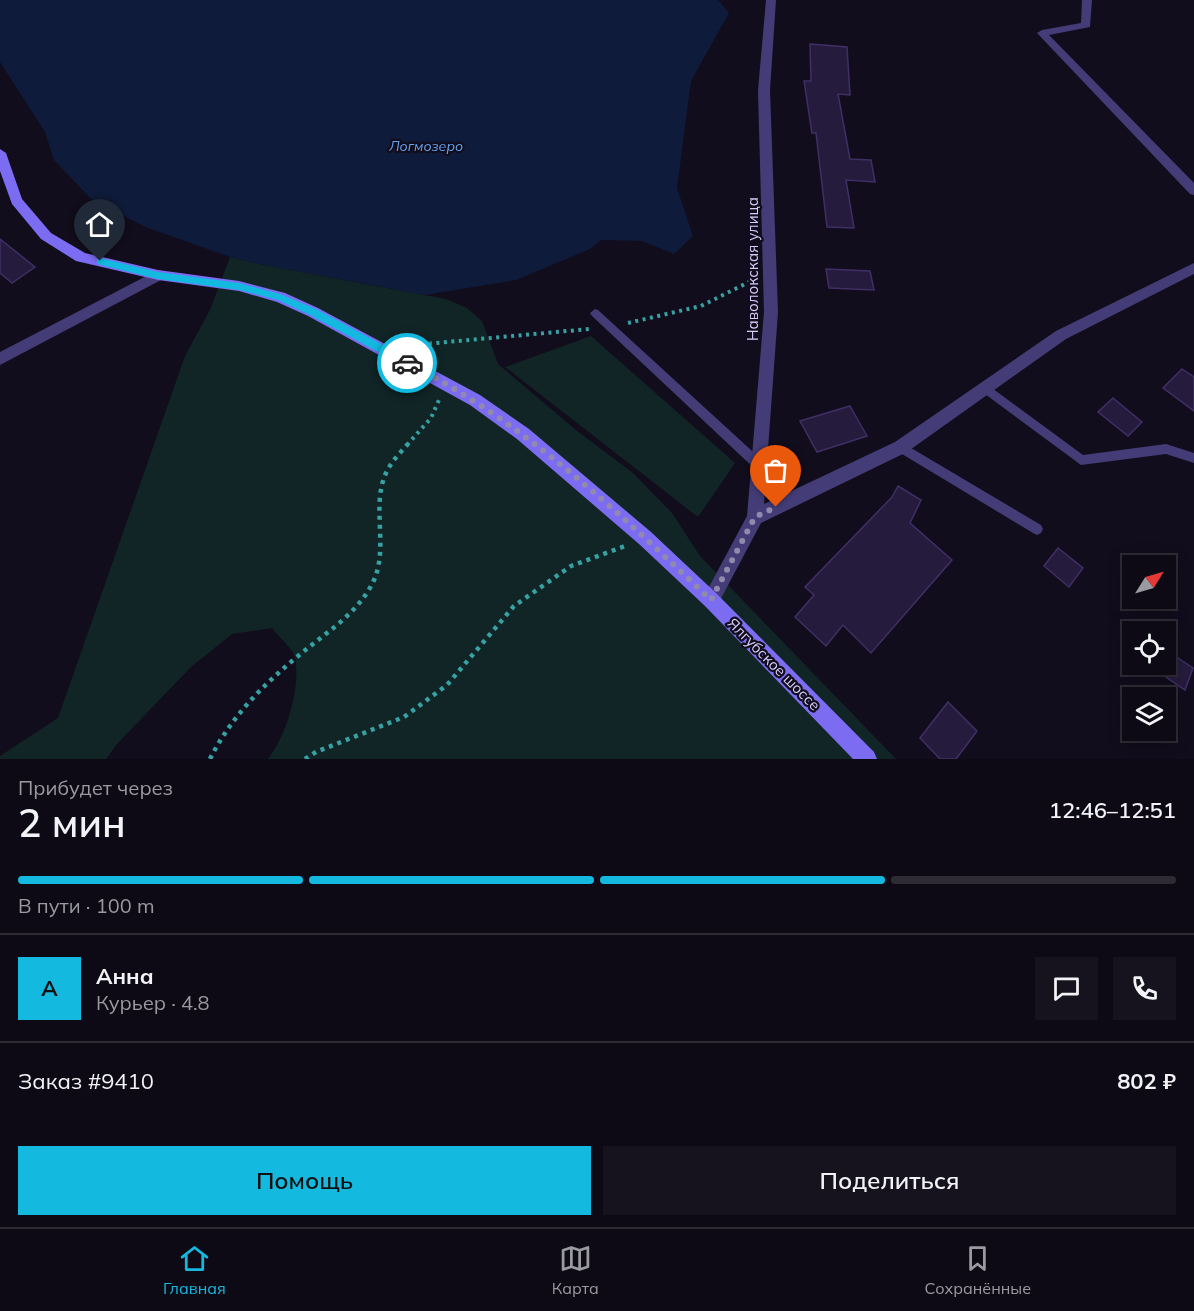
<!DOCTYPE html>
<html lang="ru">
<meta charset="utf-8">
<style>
:root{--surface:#0d0a15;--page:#16131e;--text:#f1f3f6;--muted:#9a9aa0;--line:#2d2b34;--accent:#14b9e0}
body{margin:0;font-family:Mulish,sans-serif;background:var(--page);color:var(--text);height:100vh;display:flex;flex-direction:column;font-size:22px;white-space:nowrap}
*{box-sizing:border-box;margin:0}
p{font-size:20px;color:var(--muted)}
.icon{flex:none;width:33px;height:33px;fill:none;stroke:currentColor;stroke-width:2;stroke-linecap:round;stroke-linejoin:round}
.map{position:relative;height:759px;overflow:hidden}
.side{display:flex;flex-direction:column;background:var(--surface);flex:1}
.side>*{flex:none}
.needle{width:39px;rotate:53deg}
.controls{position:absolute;left:1122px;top:555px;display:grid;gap:12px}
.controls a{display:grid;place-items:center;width:54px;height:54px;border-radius:0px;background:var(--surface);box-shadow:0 3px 15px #0003,0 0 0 2px var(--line);font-size:30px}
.pin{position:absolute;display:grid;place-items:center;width:51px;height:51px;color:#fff;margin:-62px -26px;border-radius:50% 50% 50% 0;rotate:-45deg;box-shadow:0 0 6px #0007}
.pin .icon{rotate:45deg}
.courier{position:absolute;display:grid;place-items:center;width:60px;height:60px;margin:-30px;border:4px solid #14b9e0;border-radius:50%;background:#fff;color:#222;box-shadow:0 2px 8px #0007}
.headline em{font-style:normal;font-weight:600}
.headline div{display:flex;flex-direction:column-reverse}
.headline{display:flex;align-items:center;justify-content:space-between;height:102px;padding:0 18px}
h1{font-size:39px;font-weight:600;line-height:45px}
.bar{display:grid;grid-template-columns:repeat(4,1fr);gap:9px 6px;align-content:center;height:72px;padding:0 18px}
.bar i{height:8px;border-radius:4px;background:var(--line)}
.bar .on{background:var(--accent)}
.bar p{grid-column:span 4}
.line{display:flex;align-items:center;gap:15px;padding:0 18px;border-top:2px solid var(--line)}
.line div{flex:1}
.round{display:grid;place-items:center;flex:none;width:63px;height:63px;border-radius:0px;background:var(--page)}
.cta{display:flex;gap:12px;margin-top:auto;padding:12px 18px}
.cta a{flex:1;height:69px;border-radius:0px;background:var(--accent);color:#111;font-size:24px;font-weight:600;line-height:69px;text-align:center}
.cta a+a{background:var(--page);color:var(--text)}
.menu{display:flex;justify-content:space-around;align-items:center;height:84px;border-top:2px solid var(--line);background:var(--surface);font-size:16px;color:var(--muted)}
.menu a{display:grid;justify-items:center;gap:3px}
.menu .on{color:var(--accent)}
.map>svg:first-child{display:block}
.green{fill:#112526}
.water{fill:#0f1b3a}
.building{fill:#251b3c;stroke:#3f2f66;stroke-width:1.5}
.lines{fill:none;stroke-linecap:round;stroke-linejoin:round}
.path-far1{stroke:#37a1a4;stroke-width:4;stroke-dasharray:3 4.5;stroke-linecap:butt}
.path{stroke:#37a1a4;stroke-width:4.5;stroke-dasharray:4 5;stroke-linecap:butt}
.lane{fill:#443c77;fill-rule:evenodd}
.street{fill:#443c77;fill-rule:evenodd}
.secondary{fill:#7c6cf2;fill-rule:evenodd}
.route{fill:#14b9e0}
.done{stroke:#918aad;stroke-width:6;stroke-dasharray:0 10.8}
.labels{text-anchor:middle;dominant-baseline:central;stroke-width:4.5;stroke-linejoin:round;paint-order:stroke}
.far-water-label{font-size:14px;font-style:italic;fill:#64a3f1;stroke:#110d1c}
.street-label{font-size:15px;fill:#d6cdfb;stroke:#110d1c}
</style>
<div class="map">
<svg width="1194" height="759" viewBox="0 0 1194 759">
<rect width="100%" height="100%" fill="#110d1c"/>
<g class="green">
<path d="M230,257l34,8 182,34 21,9 15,13 16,43 79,67 56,42 39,40 28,43 196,203h-628c19,-24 33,-72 27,-102 -3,-9 -17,-21 -23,-29l-40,6 -41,33 -74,77 -11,15h-106v-3l58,-38 127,-362 25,-46z"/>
<polygon points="591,336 735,463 698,517 505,367"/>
</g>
<polygon class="water" points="0,0 718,0 729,13 691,81 677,188 693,236 674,254 642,241 601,240 590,249 516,280 425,295 264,265 230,257 148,228 93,201 54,160 45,132 0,62"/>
<g class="building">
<polygon points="810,44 847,47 850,95 838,94 850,159 871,160 875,182 846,180 854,228 827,227 816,133 812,133 804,81 811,81"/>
<polygon points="0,239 35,267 12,283 0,273"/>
<polygon points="826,269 870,271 874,290 829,288"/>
<polygon points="1182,369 1194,377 1194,411 1163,388"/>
<polygon points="1113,398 1142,422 1128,436 1098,412"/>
<polygon points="850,406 867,436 817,452 800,421"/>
<polygon points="898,486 921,500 910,523 952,560 871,653 843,625 826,646 795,617 814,595 805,587 892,497"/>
<polygon points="1058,548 1083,568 1069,587 1044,566"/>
<polygon points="1166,650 1193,668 1185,690 1166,677"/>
<polygon points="948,702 977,731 956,759 940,759 920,738"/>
</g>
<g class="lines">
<g class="path-far1">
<polyline points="628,323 701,306 751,281"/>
<polyline points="414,345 589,329"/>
<polyline points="407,445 431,418 439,400"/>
</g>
<g class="path">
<path d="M210,759c22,-44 55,-76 93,-107 24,-20 52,-37 68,-66 20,-35 -1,-78 15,-113 5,-11 14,-20 22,-29"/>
<polyline points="305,759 316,752 404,717 447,685 514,606 571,566 625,546"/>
</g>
<g class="lane">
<polygon points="595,309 598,310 763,461 765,465 763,469 759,470 755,469 592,316 590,313"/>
<polygon points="985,383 1083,455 1166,444 1194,453 1194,463 1166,454 1081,465 981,391 980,388 981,385"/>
<polygon points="901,442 1041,525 1043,529 1041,533 1037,535 1033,533 897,451 895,447 897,443"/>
</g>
<g class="street">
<polygon points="766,0 776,0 770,90 778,312 764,504 895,442 1056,331 1194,263 1194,274 1066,339 907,452 761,523 717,606 711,609 705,606 702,600 747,516 764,312 758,90"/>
<polygon points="1082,0 1092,0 1090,27 1049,35 1194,183 1194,195 1190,194 1037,33 1042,30 1081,23"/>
<polygon points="158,270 163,271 165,275 163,279 0,365 0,352"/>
</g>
<polygon class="secondary" points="0,149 6,153 22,199 51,233 85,253 158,270 239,281 285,293 318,308 480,395 529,429 651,532 717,594 874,752 877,759 853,759 705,606 639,544 517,439 470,405 308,316 277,302 239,291 158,280 76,261 41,239 12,204 0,171"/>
</g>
<polygon class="route" points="100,258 158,272 239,283 280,294 316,309 411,360 412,363 411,366 404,366 310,315 278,300 239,290 158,279 97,264 97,259"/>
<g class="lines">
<path class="done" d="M407,363c116,58 211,149 304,237l44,-83 21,-10"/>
</g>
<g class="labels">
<g class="far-water-label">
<text x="426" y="146">Логмозеро</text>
</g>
<g class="street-label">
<text transform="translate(752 269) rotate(-90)">Наволокская улица</text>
<text transform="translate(774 664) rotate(45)">Ялгубское шоссе</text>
</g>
</g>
</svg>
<div class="controls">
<a><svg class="needle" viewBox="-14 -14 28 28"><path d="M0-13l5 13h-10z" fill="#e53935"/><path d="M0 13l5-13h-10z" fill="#9a9aa0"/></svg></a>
<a><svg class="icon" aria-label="locate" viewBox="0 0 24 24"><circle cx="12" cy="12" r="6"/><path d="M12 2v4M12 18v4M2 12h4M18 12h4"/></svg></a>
<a><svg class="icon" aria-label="layers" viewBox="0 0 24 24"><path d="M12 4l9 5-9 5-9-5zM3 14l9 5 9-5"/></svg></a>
</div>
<div class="pin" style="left:776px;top:507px;background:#ea580c"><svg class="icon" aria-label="bag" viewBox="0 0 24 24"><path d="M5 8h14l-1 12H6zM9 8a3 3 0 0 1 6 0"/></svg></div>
<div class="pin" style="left:100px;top:261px;background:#1f2937"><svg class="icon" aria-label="home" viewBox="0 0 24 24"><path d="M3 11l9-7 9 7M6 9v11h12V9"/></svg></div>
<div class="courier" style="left:407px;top:363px"><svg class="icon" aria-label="car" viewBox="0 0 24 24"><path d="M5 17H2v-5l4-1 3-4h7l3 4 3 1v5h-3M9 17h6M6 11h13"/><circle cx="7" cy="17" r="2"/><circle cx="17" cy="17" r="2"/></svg></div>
</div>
<section class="side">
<div class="headline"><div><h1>2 мин</h1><p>Прибудет через</p></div><em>12:46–12:51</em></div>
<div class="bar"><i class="on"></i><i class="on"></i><i class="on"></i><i></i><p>В пути · 100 m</p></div>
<div class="line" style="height:108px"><b class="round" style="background:var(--accent);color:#111">А</b><div><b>Анна</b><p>Курьер · 4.8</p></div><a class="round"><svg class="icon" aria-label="chat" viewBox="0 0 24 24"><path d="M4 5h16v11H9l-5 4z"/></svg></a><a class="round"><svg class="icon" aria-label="phone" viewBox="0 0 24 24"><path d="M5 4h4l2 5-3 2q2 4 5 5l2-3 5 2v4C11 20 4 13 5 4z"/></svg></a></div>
<div class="line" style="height:78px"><div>Заказ #9410</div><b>802 ₽</b></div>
<div class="cta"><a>Помощь</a><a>Поделиться</a></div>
</section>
<nav class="menu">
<a class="on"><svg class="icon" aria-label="home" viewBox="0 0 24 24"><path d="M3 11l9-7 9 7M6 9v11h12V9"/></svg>Главная</a>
<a><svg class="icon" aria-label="map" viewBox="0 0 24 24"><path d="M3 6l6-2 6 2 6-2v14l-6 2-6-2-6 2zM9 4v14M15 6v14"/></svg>Карта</a>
<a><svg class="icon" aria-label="saved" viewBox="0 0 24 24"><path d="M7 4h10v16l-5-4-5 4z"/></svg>Сохранённые</a>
</nav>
